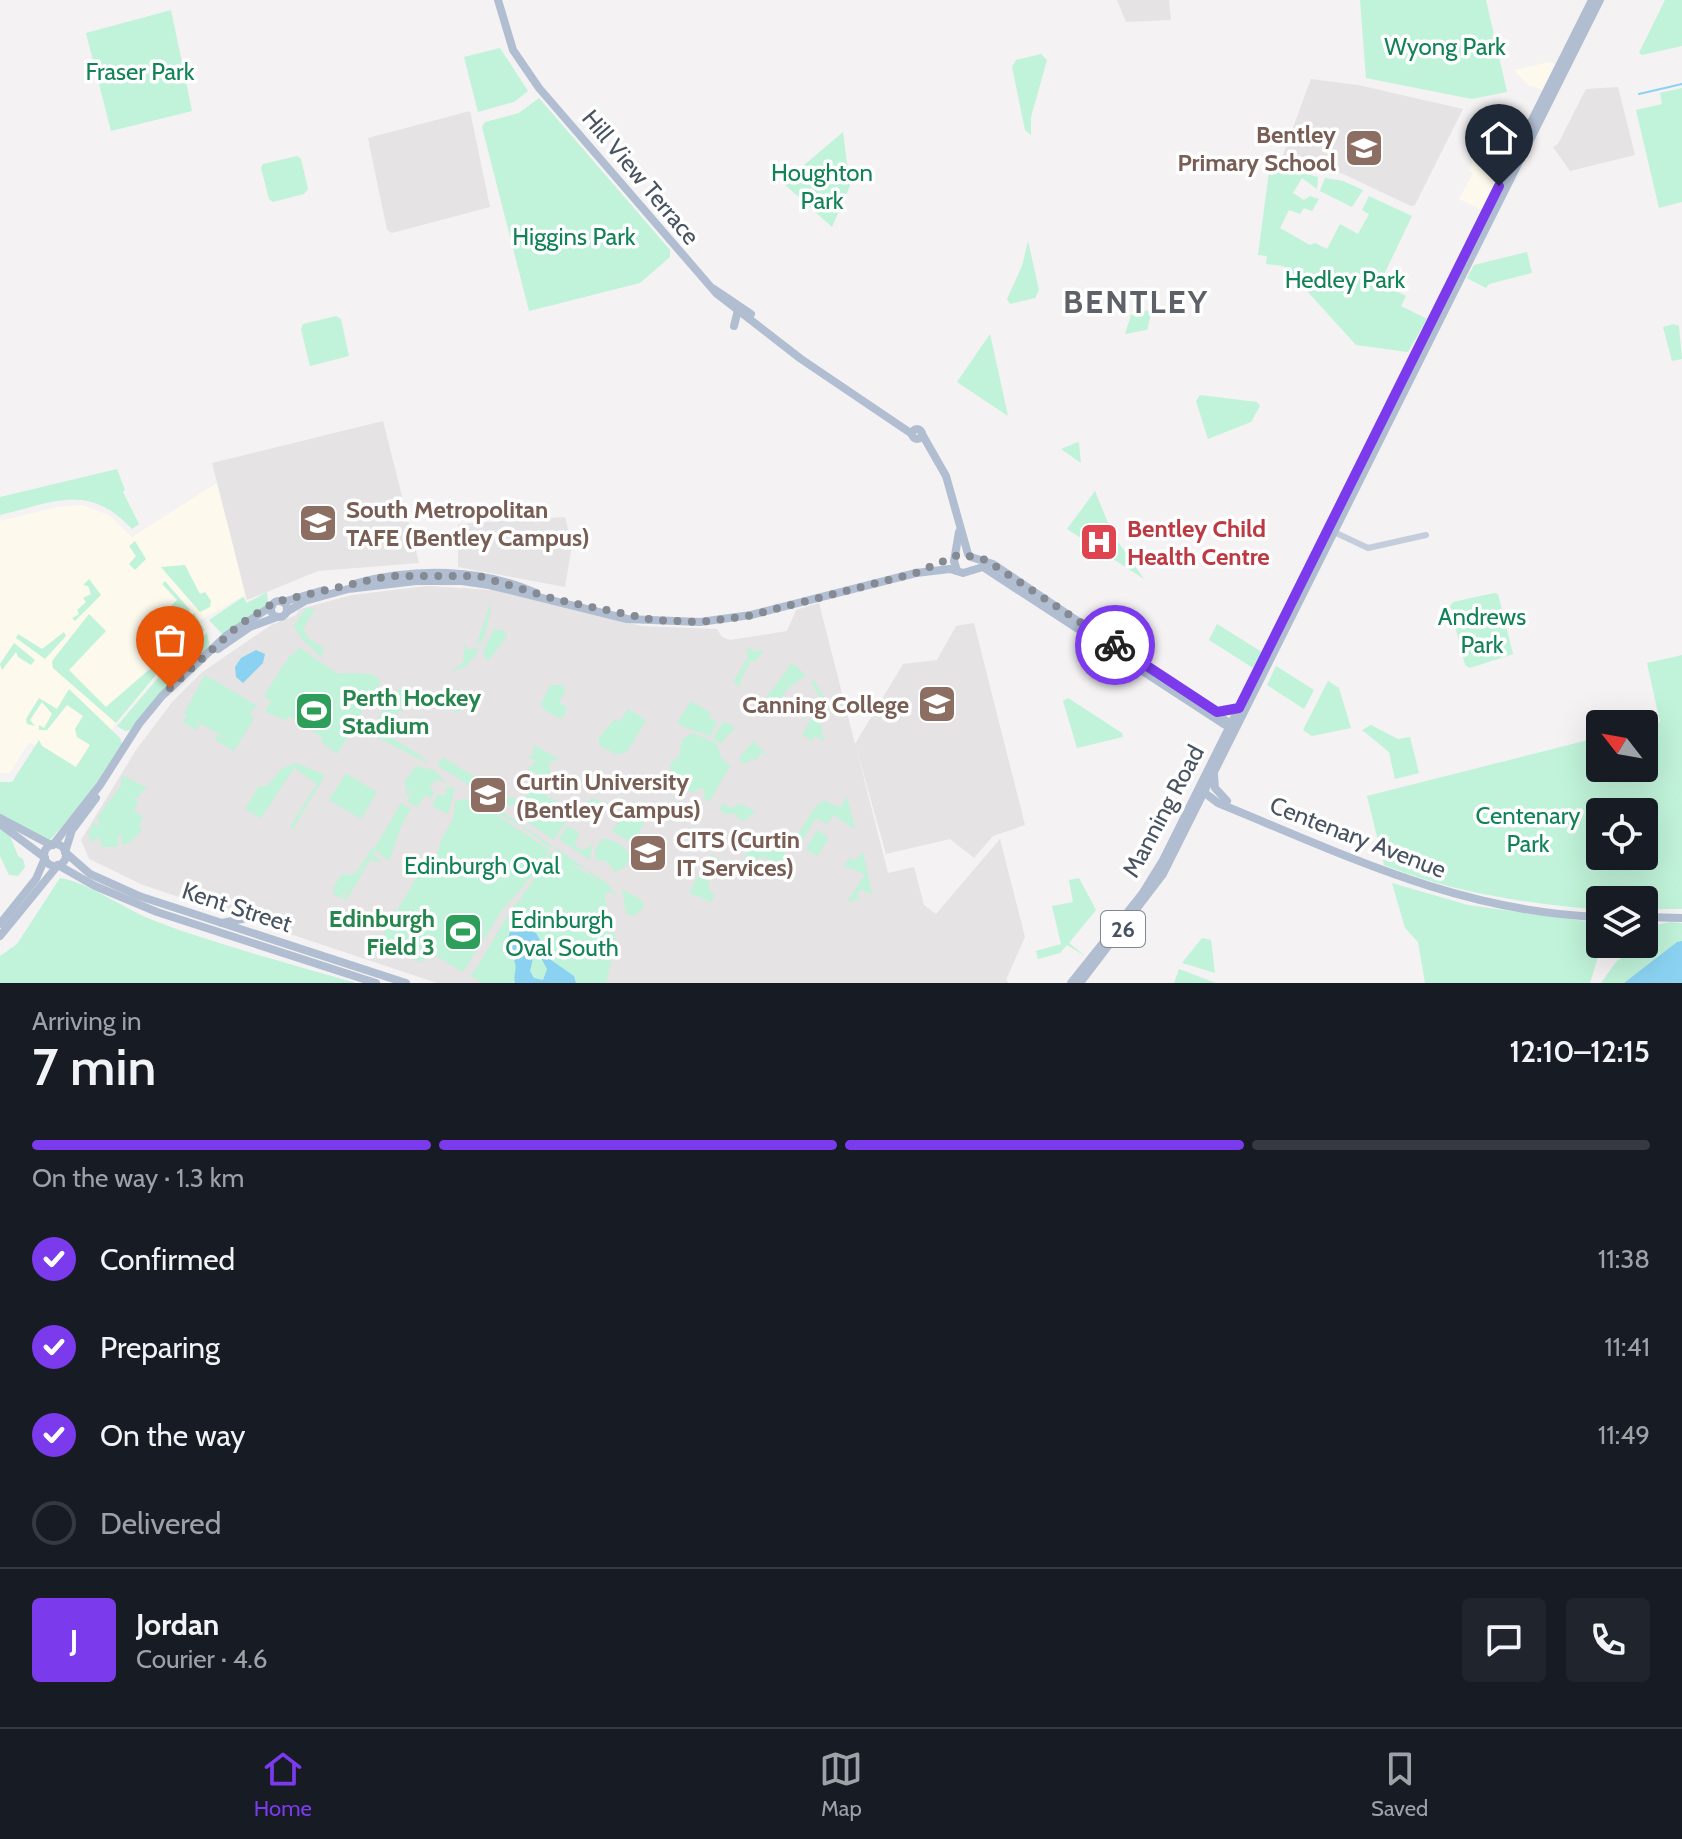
<!DOCTYPE html>
<meta charset="utf-8">
<style>
:root{--surface:#171b24;--page:#20242c;--text:#f1f3f6;--muted:#9ea1a6;--line:#363941;--accent:#7c3aed}
body{margin:0;font-family:Cabin,sans-serif;background:var(--page);color:var(--text);height:100vh;display:flex;flex-direction:column;font-size:30px;white-space:nowrap}
*{box-sizing:border-box;margin:0}
p{font-size:26px;color:var(--muted)}
.icon{flex:none;width:44px;height:44px;fill:none;stroke:currentColor;stroke-width:2;stroke-linecap:round;stroke-linejoin:round}
.map{position:relative;height:983px;overflow:hidden}
.side{display:flex;flex-direction:column;background:var(--surface);flex:1}
.side>*{flex:none}
.needle{width:52px;rotate:301deg}
.buttons{position:absolute;left:1586px;top:710px;display:grid;gap:16px}
.buttons a{display:grid;place-items:center;width:72px;height:72px;border-radius:8px;background:var(--surface);box-shadow:0 8px 32px #0002;font-size:40px}
.pin{position:absolute;display:grid;place-items:center;width:68px;height:68px;color:#fff;margin:-82px -34px;border-radius:50% 50% 50% 0;rotate:-45deg;box-shadow:0 0 8px #0007}
.pin .icon{rotate:45deg}
.courier{position:absolute;display:grid;place-items:center;width:80px;height:80px;margin:-40px;border:6px solid #7c3aed;border-radius:50%;background:#fff;color:#222;box-shadow:0 2px 10px #0007}
.overview em{font-style:normal;font-weight:600}
.overview div{display:flex;flex-direction:column-reverse}
.overview{display:flex;align-items:center;justify-content:space-between;height:136px;padding:0 32px}
h1{font-size:52px;font-weight:600;line-height:60px}
.bar{display:grid;grid-template-columns:repeat(4,1fr);gap:12px 8px;align-content:center;height:96px;padding:0 32px}
.bar i{height:10px;border-radius:6px;background:var(--line)}
.bar .current{background:var(--accent)}
.bar p{grid-column:span 4}
.line{display:flex;align-items:center;gap:20px;padding:0 32px;border-top:2px solid var(--line)}
.line div{flex:1}
.round{display:grid;place-items:center;flex:none;width:84px;height:84px;border-radius:8px;background:var(--page)}
ol{padding:0 32px;list-style:none}
li{display:flex;align-items:center;gap:24px;height:88px}
li p{margin-inline-start:auto}
li .icon{padding:8px;border-radius:50%;background:var(--accent);color:#fff;stroke-width:4}
li:last-child{color:var(--muted)}
li i{width:44px;height:44px;border:4px solid var(--line);border-radius:50%}
.tabs{display:flex;justify-content:space-around;align-items:center;height:112px;border-top:2px solid var(--line);background:var(--surface);font-size:22px;color:var(--muted)}
.tabs a{display:grid;justify-items:center;gap:4px}
.tabs .current{color:var(--accent)}
.map>svg:first-child{display:block}
.commercial{fill:#fdfaed}
.education{fill:#e5e3e4}
.green{fill:#c0f3d9;fill-rule:evenodd}
.water{fill:#8bd2f2;fill-rule:evenodd}
.lines{fill:none;stroke-linecap:round;stroke-linejoin:round}
.stream{stroke:#8bd2f2;stroke-width:2}
.secondary{stroke:#c4cddb;stroke-width:6}
.primary{stroke:#b1bed2;stroke-width:8}
.done{stroke:#848b94;stroke-width:8;stroke-dasharray:0 14.4}
.route{stroke:#7c3aed;stroke-width:10}
.labels{text-anchor:middle;dominant-baseline:central;stroke-width:7;stroke-linejoin:round;paint-order:stroke}
.shield{fill:#fff;stroke:#7f8790;stroke-width:2}
.shield-label{font-size:22px;font-weight:bold;fill:#485361}
.park-label{font-size:24px;fill:#128356;stroke:#fff}
.education-label{font-size:24px;font-weight:bold;fill:#785e54;stroke:#fff;text-anchor:start}
.street-label{font-size:24px;fill:#485361;stroke:#fff}
.health-label{font-size:24px;font-weight:bold;fill:#be3a42;stroke:#fff;text-anchor:start}
.leisure-label{font-size:24px;font-weight:bold;fill:#27864d;stroke:#fff;text-anchor:start}
.district-label{font-size:32px;font-weight:bold;letter-spacing:2px;fill:#5e6168;stroke:#fff}
</style>
<div class="map">
<svg width="1682" height="983" viewBox="0 0 1682 983">
<rect width="100%" height="100%" fill="#f4f2f2"/>
<g class="commercial">
<polygon points="1549,62 1555,64 1542,90 1528,85 1514,70"/>
<polygon points="1473,161 1500,174 1482,210 1459,199 1473,173 1469,170"/>
<polygon points="217,483 245,595 200,620 207,630 168,663 118,720 81,773 29,742 10,773 0,773 0,521 58,507 82,505 109,515 132,537"/>
</g>
<g class="education">
<polygon points="1117,0 1169,0 1171,20 1126,22"/>
<polygon points="1311,79 1358,85 1463,109 1415,205 1411,206 1341,173 1281,160"/>
<polygon points="1618,87 1635,155 1570,171 1553,147 1558,144 1586,89"/>
<polygon points="470,111 490,207 392,233 387,230 368,138"/>
<polygon points="383,421 419,563 318,571 247,600 212,463"/>
<polygon points="565,517 572,545 565,587 458,567 458,524"/>
<polygon points="427,586 493,590 642,626 717,629 722,637 730,640 787,631 796,610 819,603 855,744 903,664 937,660 956,626 974,623 1025,825 993,836 974,858 950,839 886,854 856,747 888,873 914,867 924,905 936,914 1000,839 1025,937 1006,980 1009,983 437,983 143,885 89,859 81,840 136,750 173,701 201,673 271,625 296,615 300,609 352,595"/>
</g>
<g class="green">
<polygon points="1360,0 1486,0 1507,92 1472,99 1366,78"/>
<polygon points="1665,0 1682,0 1682,46 1642,55 1639,53"/>
<polygon points="171,10 192,111 111,131 86,33"/>
<polygon points="500,48 528,91 514,102 478,112 464,57"/>
<polygon points="1041,54 1047,60 1031,117 1031,135 1025,130 1012,67 1016,60"/>
<polygon points="1682,88 1682,202 1659,208 1636,110 1662,104 1660,93"/>
<polygon points="539,98 670,250 670,257 640,283 529,311 482,127 485,122 519,113"/>
<polygon points="843,132 850,186 832,227 783,183"/>
<polygon points="297,156 301,159 308,189 304,194 273,202 269,199 261,168 263,164"/>
<polygon points="1270,164 1318,177 1317,189 1302,178 1293,193 1304,200 1310,196 1319,199 1312,211 1304,208 1300,214 1289,210 1280,228 1310,245 1315,243 1327,249 1340,224 1358,234 1369,214 1362,210 1369,196 1412,216 1380,283 1406,296 1401,306 1427,319 1408,352 1356,345 1307,291 1295,287 1294,276 1283,266 1266,264 1267,256 1258,255"/>
<polygon points="1325,178 1343,181 1363,190 1352,207 1320,191"/>
<polygon points="1028,241 1039,290 1035,298 1010,304 1007,299 1022,266"/>
<polygon points="1527,252 1532,273 1489,284 1486,288 1467,278 1474,265"/>
<polygon points="1152,309 1147,330 1125,334 1131,315"/>
<polygon points="336,316 341,319 349,356 310,366 301,329 303,324"/>
<polygon points="1674,324 1679,326 1682,359 1672,361 1663,327"/>
<polygon points="990,334 1008,416 957,382"/>
<polygon points="1200,395 1257,402 1260,406 1251,422 1208,439 1196,401"/>
<polygon points="1078,442 1079,444 1081,463 1061,449"/>
<path d="M117,469l8,21 -2,2 16,32 -7,5c-44,-47 -77,-27 -132,-14v-18z"/>
<polygon points="1095,491 1113,535 1144,579 1067,529"/>
<polygon points="135,541 146,559 135,570 129,564 136,556 129,546"/>
<polygon points="185,565 200,594 205,592 211,601 210,607 200,612 161,567"/>
<polygon points="89,579 101,595 75,621 72,618 79,614 77,610 86,602 83,598 91,594 88,586 83,585"/>
<polygon points="165,581 190,610 177,622 166,611 177,600 162,584"/>
<polygon points="267,592 268,604 223,635 209,620 243,597 247,603"/>
<polygon points="1494,593 1498,594 1513,654 1470,668 1465,665 1450,606 1453,602"/>
<path d="M491,601c-1,24 -13,69 -39,70l11,-8 2,-22 2,9 12,-2 3,-9 -6,7z"/>
<polygon points="306,608 315,609 303,629 309,639 324,648 321,657 301,638 294,626"/>
<polygon points="194,613 205,630 161,669 116,723 53,668 52,661 89,614 106,631 69,670 106,707 159,661 165,639"/>
<polygon points="1217,624 1262,652 1253,668 1209,640"/>
<polygon points="496,626 496,630 505,630 506,637 488,662 483,651"/>
<polygon points="64,632 66,636 45,659 16,638 18,634 42,649"/>
<polygon points="207,633 210,647 170,682 130,730 125,731 117,726 164,671"/>
<polygon points="14,643 35,660 31,665 18,657 16,652 2,670 0,664"/>
<polygon points="746,647 753,651 763,650 756,661 751,661 742,676 740,687 733,682 748,657"/>
<polygon points="300,648 336,673 371,674 381,681 369,702 361,706 362,715 337,754 321,741 322,737 308,728 305,730 306,727 289,716 286,720 265,712 271,701 264,696 288,658"/>
<path d="M1682,655v254h-38v-9h-44v10c-74,-7 -147,-17 -216,-45l-17,-69 233,-59v31h44v-42l16,-4 -13,-59zM1600,812h44v44h-44z"/>
<polygon points="792,663 806,675 788,688 778,704 766,698"/>
<polygon points="1276,666 1314,690 1304,709 1267,685"/>
<polygon points="205,675 256,705 252,712 248,711 254,719 234,751 215,740 217,735 227,739 192,718 200,725 196,730 182,721 188,716 184,713"/>
<polygon points="814,680 826,701 830,719 820,722 824,741 815,736 812,741 803,735 820,698 811,682"/>
<polygon points="1328,681 1339,688 1351,728 1312,736 1303,730"/>
<polygon points="409,685 400,707 403,710 397,713 390,729 376,722 394,692"/>
<polygon points="551,685 563,685 565,691 559,703 568,708 561,719 543,709 541,702"/>
<polygon points="458,688 466,697 458,713 446,706"/>
<polygon points="69,689 120,738 122,744 81,806 49,841 0,814 0,782 12,782 39,740 42,746 76,767 90,745 77,737 75,729 83,716 67,705 47,730 39,730 39,725 44,728 52,714 42,702 30,720 35,726 27,724 26,719 39,698 57,709"/>
<polygon points="1068,698 1122,733 1123,737 1077,748 1063,701"/>
<polygon points="691,701 711,713 709,717 717,722 710,736 681,726 678,721"/>
<polygon points="628,709 646,720 626,753 616,754 600,746 598,739 614,720 620,721"/>
<polygon points="724,721 735,728 720,744 713,738"/>
<polygon points="1371,725 1398,739 1410,737 1419,773 1395,779 1389,752 1362,730"/>
<polygon points="376,728 421,756 429,764 371,734"/>
<polygon points="693,733 716,743 723,761 730,766 709,802 704,798 705,791 699,788 692,793 682,785 683,779 672,781 670,763 679,757 682,739"/>
<polygon points="754,741 768,756 761,753 756,760 751,758 748,763 740,762 740,756"/>
<polygon points="534,745 559,759 549,762 550,772 537,786 532,782 539,779 537,772 531,773 528,766 532,767 537,757 535,760 526,757 533,755"/>
<polygon points="442,757 510,798 515,798 516,802 506,808 438,766"/>
<polygon points="296,763 325,775 293,829 290,827 317,784 294,768 261,818 245,809 259,786 267,786 281,769"/>
<polygon points="416,766 434,770 447,783 437,779 430,786 434,793 431,798 425,795 417,807 407,801 415,787 404,799 407,791 405,781"/>
<polygon points="346,773 377,792 361,819 329,800"/>
<polygon points="122,775 147,788 140,793 139,798 134,798 138,802 134,811 143,817 139,824 142,831 128,844 121,844 122,834 118,837 118,847 101,847 100,837 91,842 88,834 93,823 101,826 97,817 121,786"/>
<polygon points="446,787 455,788 448,814 432,806 437,795 446,795"/>
<polygon points="535,789 572,811 554,840 516,814 522,799"/>
<polygon points="474,793 552,846 550,848 520,825 492,812"/>
<polygon points="827,796 821,805 826,801 840,808 847,797 855,829 833,815 827,824 816,818 797,849 789,849 813,810"/>
<path d="M477,798c20,21 48,34 72,52l-11,19 -36,41 -39,62 -34,-20 -7,11 -44,-20 39,-66 19,-18 5,-19 12,-21 2,-18z"/>
<polygon points="592,798 609,804 605,811 595,805 588,817 576,810"/>
<polygon points="401,803 411,809 402,824 389,861 374,849"/>
<polygon points="723,803 730,808 740,804 756,811 742,822 734,813 729,815 719,810"/>
<polygon points="640,810 644,823 633,844 612,831 626,812"/>
<polygon points="567,826 579,832 575,846 583,850 592,845 590,860 559,839"/>
<polygon points="745,827 785,852 783,860 776,862 761,857 751,864 744,860 752,841 742,835"/>
<polygon points="0,828 9,833 18,856 23,859 25,867 18,876 9,875 0,856"/>
<polygon points="817,830 829,838 817,856 806,849"/>
<polygon points="603,838 620,844 631,855 626,866 615,872 608,862 596,860 595,849"/>
<polygon points="553,846 608,884 616,897 584,868 566,863"/>
<path d="M373,847l2,7 -19,21c7,-4 13,-14 20,-20l5,7 -11,-1 -24,39 -4,-1 11,-20 -13,19 -5,-2 -2,-7 8,-14 14,-1z"/>
<path d="M550,851c20,15 43,23 60,41l-6,3 12,46 -10,42h-124l-11,-7c18,-26 28,-50 48,-77l4,3 -2,-5 16,-22 3,1z"/>
<polygon points="863,852 872,895 861,889 857,894 860,897 851,902 848,901 865,874 844,866 849,858 854,861"/>
<polygon points="711,854 719,859 709,880 709,891 714,894 712,902 689,893 699,875 702,876 701,870"/>
<path d="M60,878c27,4 66,32 95,43 65,25 134,42 201,62h-356v-27l17,-12z"/>
<polygon points="1079,878 1096,910 1069,943 1085,956 1067,945 1060,953 1038,959 1036,951 1061,944 1052,906 1073,902 1069,880"/>
<polygon points="1392,883 1468,905 1592,922 1600,950 1591,980 1590,983 1425,983 1418,942 1405,928"/>
<polygon points="622,889 643,901 643,908 634,916 626,913"/>
<polygon points="1671,922 1682,923 1682,941 1624,983 1601,983 1616,962 1631,950 1631,944 1644,944 1644,927"/>
<polygon points="1202,938 1211,940 1215,973 1182,963"/>
<polygon points="1179,969 1216,983 1174,983"/>
</g>
<g class="water">
<polygon points="256,650 265,654 263,663 243,683 236,677 235,667 241,658"/>
<path d="M516,924l20,9 15,27 23,16 2,7h-61c-2,-8 2,-12 0,-20 -4,-16 -13,-25 1,-39zM540,956l7,13 -4,11 -9,-2 -4,-7 3,-13z"/>
<polygon points="1682,941 1682,983 1624,983 1677,942"/>
</g>
<g class="lines">
<polyline class="stream" points="1639,94 1682,84"/>
<polyline class="secondary" points="1332,531 1368,548 1426,535"/>
<g class="primary">
<polyline points="498,0 513,50 539,88 716,293 801,359 912,434"/>
<polyline points="714,289 751,314"/>
<polyline points="734,326 738,310"/>
<circle cx="917" cy="434" r="5"/>
<polyline points="922,434 946,476 968,554"/>
<polyline points="971,557 993,564 1234,726"/>
<polyline points="957,571 954,561 959,532"/>
<path d="M357,583c58,-15 123,-15 179,10"/>
<circle cx="279" cy="609" r="8"/>
<polyline points="283,602 324,590"/>
<polyline points="288,611 305,601 348,589 416,581 462,581 489,585 627,619 700,622 751,615 916,573 950,569 963,573 983,567 1225,725 1235,725"/>
<polyline points="218,649 250,627 277,617"/>
<polyline points="1214,775 1215,788 1227,801"/>
<path d="M1201,790l17,13c127,52 242,109 382,114"/>
<polyline points="0,818 51,845"/>
<polyline points="0,824 44,857"/>
<circle cx="55" cy="855" r="11"/>
<polyline points="53,845 100,785 139,724 162,696 227,635 272,606"/>
<polyline points="65,852 90,874 139,896 406,983"/>
<polyline points="65,852 72,830 96,798"/>
<polyline points="58,865 95,886 157,912 376,983"/>
<polyline points="1644,917 1682,918"/>
<polyline points="222,923 247,918"/>
<polyline points="0,924 36,879 45,858"/>
<polyline points="0,936 58,865"/>
<polyline points="1071,983 1142,894 1163,860 1592,0"/>
<polyline points="1080,983 1163,874 1600,0"/>
</g>
</g>
<g class="lines">
<polyline class="done" points="170,688 239,625 275,602 388,576 479,576 558,600 654,620 700,622 748,616 916,573 960,554 986,560 1115,645"/>
<polyline class="route" points="1115,645 1217,712 1239,708 1499,186"/>
</g>
<defs>
<symbol id="school-square" viewBox="-11 -11 22 22"><rect x="-9" y="-9" width="18" height="18" rx="4" fill="#8d6e63" stroke="#fff"/><path d="M0-5L7-2L0 1L-7-2ZM-4 1L0 2.5L4 1V4Q0 6-4 4Z" fill="#fff"/></symbol>
<symbol id="university-square" viewBox="-11 -11 22 22"><rect x="-9" y="-9" width="18" height="18" rx="4" fill="#8d6e63" stroke="#fff"/><path d="M0-5L7-2L0 1L-7-2ZM-4 1L0 2.5L4 1V4Q0 6-4 4Z" fill="#fff"/></symbol>
<symbol id="hospital-square" viewBox="-11 -11 22 22"><rect x="-9" y="-9" width="18" height="18" rx="4" fill="#e0444e" stroke="#fff"/><path d="M-5-5h3v3.5h4V-5h3V5h-3V1.5h-4V5h-3Z" fill="#fff"/></symbol>
<symbol id="stadium-square" viewBox="-11 -11 22 22"><rect x="-9" y="-9" width="18" height="18" rx="4" fill="#2e9e5b" stroke="#fff"/><path d="M0-5a6.5 5 0 1 0 0 10a6.5 5 0 1 0 0-10ZM-3.5-1.8h7v3.6h-7Z" fill="#fff"/></symbol>
</defs>
<g fill-rule="evenodd">
<use href="#school-square" x="1342" y="126" width="44" height="44"/>
<use href="#university-square" x="296" y="501" width="44" height="44"/>
<use href="#hospital-square" x="1077" y="520" width="44" height="44"/>
<use href="#university-square" x="915" y="682" width="44" height="44"/>
<use href="#stadium-square" x="292" y="689" width="44" height="44"/>
<use href="#university-square" x="466" y="773" width="44" height="44"/>
<use href="#university-square" x="626" y="831" width="44" height="44"/>
<use href="#stadium-square" x="441" y="910" width="44" height="44"/>
</g>
<g class="labels">
<rect class="shield" x="1101" y="911" width="44" height="36" rx="6"/>
<g class="shield-label">
<text x="1123" y="929">26</text>
</g>
<g class="park-label">
<text x="1445" y="46">Wyong Park</text>
<text x="140" y="71">Fraser Park</text>
<text x="822" y="172">Houghton<tspan x="822" dy="28">Park</tspan></text>
<text x="574" y="236">Higgins Park</text>
<text x="1345" y="279">Hedley Park</text>
<text x="1482" y="616">Andrews<tspan x="1482" dy="28">Park</tspan></text>
<text x="1528" y="815">Centenary<tspan x="1528" dy="28">Park</tspan></text>
<text x="482" y="865">Edinburgh Oval</text>
<text x="562" y="919">Edinburgh<tspan x="562" dy="28">Oval South</tspan></text>
</g>
<g class="education-label">
<text x="1336" y="134" text-anchor="end">Bentley<tspan x="1336" dy="28">Primary School</tspan></text>
<text x="346" y="509">South Metropolitan<tspan x="346" dy="28">TAFE (Bentley Campus)</tspan></text>
<text x="909" y="704" text-anchor="end">Canning College</text>
<text x="516" y="781">Curtin University<tspan x="516" dy="28">(Bentley Campus)</tspan></text>
<text x="676" y="839">CITS (Curtin<tspan x="676" dy="28">IT Services)</tspan></text>
</g>
<g class="street-label">
<text transform="translate(641 177) rotate(50)">Hill View Terrace</text>
<text transform="translate(1163 811) rotate(-62)">Manning Road</text>
<text transform="translate(1358 837) rotate(21)">Centenary Avenue</text>
<text transform="translate(237 907) rotate(18)">Kent Street</text>
</g>
<g class="health-label">
<text x="1127" y="528">Bentley Child<tspan x="1127" dy="28">Health Centre</tspan></text>
</g>
<g class="leisure-label">
<text x="342" y="697">Perth Hockey<tspan x="342" dy="28">Stadium</tspan></text>
<text x="435" y="918" text-anchor="end">Edinburgh<tspan x="435" dy="28">Field 3</tspan></text>
</g>
<g class="district-label">
<text x="1136" y="301">BENTLEY</text>
</g>
</g>
</svg>
<div class="buttons">
<a><svg class="needle" viewBox="-14 -14 28 28"><path d="M0-13l5 13h-10z" fill="#e53935"/><path d="M0 13l5-13h-10z" fill="#9ea1a6"/></svg></a>
<a><svg class="icon" aria-label="locate" viewBox="0 0 24 24"><circle cx="12" cy="12" r="6"/><path d="M12 2v4M12 18v4M2 12h4M18 12h4"/></svg></a>
<a><svg class="icon" aria-label="layers" viewBox="0 0 24 24"><path d="M12 4l9 5-9 5-9-5zM3 14l9 5 9-5"/></svg></a>
</div>
<div class="pin" style="left:170px;top:688px;background:#ea580c"><svg class="icon" aria-label="bag" viewBox="0 0 24 24"><path d="M5 8h14l-1 12H6zM9 8a3 3 0 0 1 6 0"/></svg></div>
<div class="pin" style="left:1499px;top:186px;background:#1f2937"><svg class="icon" aria-label="home" viewBox="0 0 24 24"><path d="M3 11l9-7 9 7M6 9v11h12V9"/></svg></div>
<div class="courier" style="left:1115px;top:645px"><svg class="icon" aria-label="bike" viewBox="0 0 24 24"><circle cx="6" cy="16" r="4"/><circle cx="18" cy="16" r="4"/><path d="M6 16l4-8h5l3 8M10 8l3 8H6M13 5h3"/></svg></div>
</div>
<section class="side">
<div class="overview"><div><h1>7 min</h1><p>Arriving in</p></div><em>12:10–12:15</em></div>
<div class="bar"><i class="current"></i><i class="current"></i><i class="current"></i><i></i><p>On the way · 1.3 km</p></div>
<ol>
<li><svg class="icon" aria-label="check" viewBox="0 0 24 24"><path d="M5 12l5 5 9-10"/></svg>Confirmed<p>11:38</p></li>
<li><svg class="icon" aria-label="check" viewBox="0 0 24 24"><path d="M5 12l5 5 9-10"/></svg>Preparing<p>11:41</p></li>
<li><svg class="icon" aria-label="check" viewBox="0 0 24 24"><path d="M5 12l5 5 9-10"/></svg>On the way<p>11:49</p></li>
<li><i></i>Delivered</li>
</ol>
<div class="line" style="height:144px"><b class="round" style="background:var(--accent);color:#fff">J</b><div><b>Jordan</b><p>Courier · 4.6</p></div><a class="round"><svg class="icon" aria-label="chat" viewBox="0 0 24 24"><path d="M4 5h16v11H9l-5 4z"/></svg></a><a class="round"><svg class="icon" aria-label="phone" viewBox="0 0 24 24"><path d="M5 4h4l2 5-3 2q2 4 5 5l2-3 5 2v4C11 20 4 13 5 4z"/></svg></a></div>
</section>
<nav class="tabs">
<a class="current"><svg class="icon" aria-label="home" viewBox="0 0 24 24"><path d="M3 11l9-7 9 7M6 9v11h12V9"/></svg>Home</a>
<a><svg class="icon" aria-label="map" viewBox="0 0 24 24"><path d="M3 6l6-2 6 2 6-2v14l-6 2-6-2-6 2zM9 4v14M15 6v14"/></svg>Map</a>
<a><svg class="icon" aria-label="saved" viewBox="0 0 24 24"><path d="M7 4h10v16l-5-4-5 4z"/></svg>Saved</a>
</nav>
